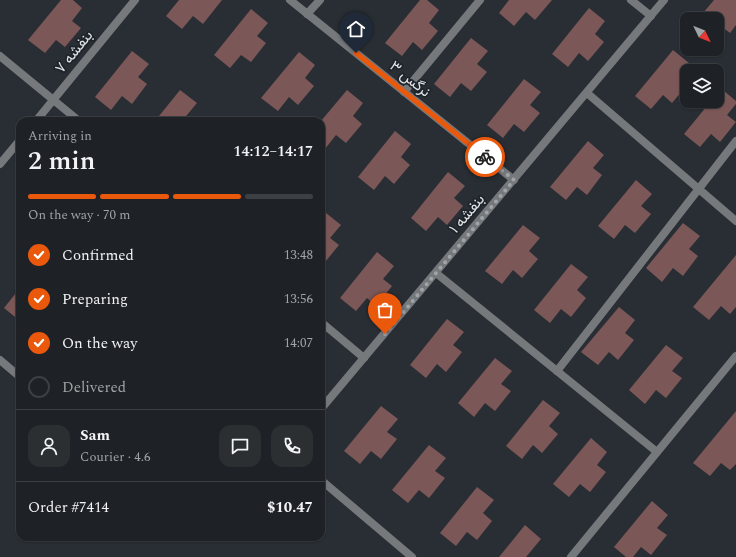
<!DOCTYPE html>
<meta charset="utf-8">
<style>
:root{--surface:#1e2226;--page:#2b2f32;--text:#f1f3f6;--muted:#a1a4a7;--line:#3c3f43;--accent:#ea580c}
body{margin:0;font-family:Spectral,Vazirmatn,serif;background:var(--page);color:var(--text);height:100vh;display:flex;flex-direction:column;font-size:15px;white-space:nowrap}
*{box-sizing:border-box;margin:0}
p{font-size:13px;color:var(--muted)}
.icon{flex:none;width:22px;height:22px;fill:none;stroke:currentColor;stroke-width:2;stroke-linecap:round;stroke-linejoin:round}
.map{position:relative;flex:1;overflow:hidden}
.sheet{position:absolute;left:16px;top:117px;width:309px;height:424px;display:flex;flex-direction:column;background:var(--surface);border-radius:12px;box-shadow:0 1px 3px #0004,0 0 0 1px var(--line)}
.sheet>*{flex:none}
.needle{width:26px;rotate:133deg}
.buttons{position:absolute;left:680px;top:12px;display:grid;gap:8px}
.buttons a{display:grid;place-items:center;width:44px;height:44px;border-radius:8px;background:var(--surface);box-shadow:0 1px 3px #0004,0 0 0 1px var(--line);font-size:20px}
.pin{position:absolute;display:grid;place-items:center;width:34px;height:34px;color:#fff;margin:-41px -17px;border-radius:50% 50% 50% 0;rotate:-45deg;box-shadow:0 0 4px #0007}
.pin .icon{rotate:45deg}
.courier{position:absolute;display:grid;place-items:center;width:40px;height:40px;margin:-20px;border:3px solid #ea580c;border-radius:50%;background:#fff;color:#222;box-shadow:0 1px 5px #0007}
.headline em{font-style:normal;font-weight:600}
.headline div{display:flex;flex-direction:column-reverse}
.headline{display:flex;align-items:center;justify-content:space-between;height:68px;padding:0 12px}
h1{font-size:26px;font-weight:600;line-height:30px}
.bar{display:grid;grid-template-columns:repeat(4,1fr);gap:6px 4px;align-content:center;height:48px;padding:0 12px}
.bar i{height:5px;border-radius:3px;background:var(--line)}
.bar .on{background:var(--accent)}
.bar p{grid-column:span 4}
.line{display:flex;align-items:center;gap:10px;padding:0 12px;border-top:1px solid var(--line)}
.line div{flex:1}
.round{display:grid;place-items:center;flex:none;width:42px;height:42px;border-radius:12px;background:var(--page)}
ol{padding:0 12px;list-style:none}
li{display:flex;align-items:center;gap:12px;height:44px}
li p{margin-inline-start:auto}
li .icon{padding:4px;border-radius:50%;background:var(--accent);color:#fff;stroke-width:4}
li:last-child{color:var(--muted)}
li i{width:22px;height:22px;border:2px solid var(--line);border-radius:50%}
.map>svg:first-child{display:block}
.building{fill:#7b5757}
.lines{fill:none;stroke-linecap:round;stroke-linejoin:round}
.minor{stroke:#76797c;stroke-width:8}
.done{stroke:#a0a4a8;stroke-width:4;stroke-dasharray:0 7.2}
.route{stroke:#ea580c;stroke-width:5}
.labels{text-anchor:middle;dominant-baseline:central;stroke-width:3.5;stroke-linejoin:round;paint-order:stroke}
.street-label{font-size:15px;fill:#e0e3e7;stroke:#1e2429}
</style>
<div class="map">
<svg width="736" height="557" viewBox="0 0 736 557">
<rect width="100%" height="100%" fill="#282e33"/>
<g class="building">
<polygon points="61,0 73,0 82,8 72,21 81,28 65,47 56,40 45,53 28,40"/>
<polygon points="179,0 222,0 203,24 193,16 182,29 166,16"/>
<polygon points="420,0 427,0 439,10 429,23 438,31 422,50 413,42 402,56 385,43"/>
<polygon points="509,0 552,0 535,20 526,12 514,26 499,13"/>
<polygon points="714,0 736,0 736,25 730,33 717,23 717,19 698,19"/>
<polygon points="589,8 605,21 595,34 604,42 588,61 579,53 568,67 552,54"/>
<polygon points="251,9 268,23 257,36 266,43 251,62 241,55 230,68 214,55"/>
<polygon points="471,38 488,51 477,64 487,72 471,91 461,83 450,97 434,84"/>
<polygon points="673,50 689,63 679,76 687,83 687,85 672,103 663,95 651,109 635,96"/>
<polygon points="132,51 149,64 138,77 147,84 132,104 122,96 111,110 95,97"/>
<polygon points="299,52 315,65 305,78 314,86 298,105 289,97 278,111 261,98"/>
<polygon points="524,79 541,92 530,105 540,113 524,132 514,124 503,138 487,125"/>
<polygon points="717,85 736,101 736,104 727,115 736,122 720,142 711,134 700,147 684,134 711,101 717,101"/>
<polygon points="180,90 197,103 182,121 155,121"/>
<polygon points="347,90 363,103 353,116 362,124 346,143 336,135 321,154 321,121"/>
<polygon points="395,131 411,144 401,157 410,165 394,184 385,176 374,190 358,177"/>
<polygon points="588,141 604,155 593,168 602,175 587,195 577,187 566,200 550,187"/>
<polygon points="448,172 465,186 454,198 463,206 447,225 438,217 426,231 411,218"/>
<polygon points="636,180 652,194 641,206 651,214 635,233 625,225 614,239 598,226"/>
<polygon points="321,209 341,225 330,238 339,245 321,267"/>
<polygon points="683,223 700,236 689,249 698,256 683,276 673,268 662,282 646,268"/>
<polygon points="523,225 540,238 529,251 538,259 522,278 513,270 502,284 485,271"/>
<polygon points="377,252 394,266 383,279 392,286 376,306 367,298 356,311 340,298"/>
<polygon points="736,255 736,307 730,314 721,306 709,320 693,307"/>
<polygon points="571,264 588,277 577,290 586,298 571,317 561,309 550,323 534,310"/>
<polygon points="20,288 20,321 4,308"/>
<polygon points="619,307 635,320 625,333 634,340 618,360 609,352 598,365 581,352"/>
<polygon points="447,319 464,332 453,345 462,352 446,372 437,364 426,378 410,365"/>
<polygon points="666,345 683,358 672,371 682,378 666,398 656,390 645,404 629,390"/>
<polygon points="495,358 512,371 501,384 511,391 495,411 485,403 474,417 458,403"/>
<polygon points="543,400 560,413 549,426 558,434 542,453 533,445 522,459 506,446"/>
<polygon points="381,406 398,419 387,432 397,439 381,459 371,451 360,464 344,451"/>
<polygon points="736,411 736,464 730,470 721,463 710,476 693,463"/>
<polygon points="591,438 607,452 597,465 606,472 590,492 580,484 569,497 553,484"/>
<polygon points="429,445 446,458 435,471 445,478 429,498 419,490 408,503 392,490"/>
<polygon points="477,487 494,500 483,513 492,521 477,540 467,532 456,546 440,533"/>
<polygon points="652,501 668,515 657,528 667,535 651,555 641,547 633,557 626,557 614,547"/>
<polygon points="525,525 541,539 526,557 499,557"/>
</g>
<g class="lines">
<g class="minor">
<polyline points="290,0 514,180"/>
<polyline points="631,0 651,16"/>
<polyline points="307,14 320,0"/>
<polyline points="0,56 79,121"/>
<polyline points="404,92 480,0"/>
<polyline points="587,93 736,221"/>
<polyline points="36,121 135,0"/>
<polyline points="0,164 20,140"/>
<polyline points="436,273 657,452"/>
<polyline points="321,322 364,358"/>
<polyline points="0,360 20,377"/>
<polyline points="557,371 736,141"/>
<polyline points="321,409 664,0"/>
<polyline points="321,480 412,557"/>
<polyline points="212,537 213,537"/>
<polyline points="571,557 736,356"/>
</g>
</g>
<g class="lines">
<polyline class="done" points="385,334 514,180 485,157"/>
<polyline class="route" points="356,53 485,157"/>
</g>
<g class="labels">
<g class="street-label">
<text transform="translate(74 52) rotate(-51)">بنفشه ۷</text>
<text transform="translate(410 79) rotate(39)">نرگس ۳</text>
<text transform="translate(467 214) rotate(-50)">بنفشه ۱</text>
</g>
</g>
</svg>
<div class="buttons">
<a><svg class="needle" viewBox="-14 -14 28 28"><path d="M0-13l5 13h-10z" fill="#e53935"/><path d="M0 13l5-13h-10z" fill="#a1a4a7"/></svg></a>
<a><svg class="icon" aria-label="layers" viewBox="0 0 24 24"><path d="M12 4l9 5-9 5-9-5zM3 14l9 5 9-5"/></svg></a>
</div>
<div class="pin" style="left:385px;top:334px;background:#ea580c"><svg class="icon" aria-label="bag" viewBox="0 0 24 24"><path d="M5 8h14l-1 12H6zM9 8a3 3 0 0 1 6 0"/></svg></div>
<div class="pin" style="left:356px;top:53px;background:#1f2937"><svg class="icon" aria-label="home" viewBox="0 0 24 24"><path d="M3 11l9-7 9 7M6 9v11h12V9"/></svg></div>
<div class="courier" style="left:485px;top:157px"><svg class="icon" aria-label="bike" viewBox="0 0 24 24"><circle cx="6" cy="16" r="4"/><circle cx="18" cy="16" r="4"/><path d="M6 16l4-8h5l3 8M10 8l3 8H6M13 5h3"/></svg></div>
<section class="sheet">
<div class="headline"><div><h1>2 min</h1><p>Arriving in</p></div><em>14:12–14:17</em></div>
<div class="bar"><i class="on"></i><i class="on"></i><i class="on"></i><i></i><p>On the way · 70 m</p></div>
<ol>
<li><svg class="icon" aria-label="check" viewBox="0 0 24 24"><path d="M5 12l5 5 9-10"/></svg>Confirmed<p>13:48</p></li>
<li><svg class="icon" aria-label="check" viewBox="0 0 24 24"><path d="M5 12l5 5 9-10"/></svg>Preparing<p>13:56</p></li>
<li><svg class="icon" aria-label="check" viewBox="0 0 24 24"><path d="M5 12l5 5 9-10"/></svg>On the way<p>14:07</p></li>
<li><i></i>Delivered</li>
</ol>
<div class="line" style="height:72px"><a class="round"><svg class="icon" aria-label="person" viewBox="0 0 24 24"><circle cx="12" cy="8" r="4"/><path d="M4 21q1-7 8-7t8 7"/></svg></a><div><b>Sam</b><p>Courier · 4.6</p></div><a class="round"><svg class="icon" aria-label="chat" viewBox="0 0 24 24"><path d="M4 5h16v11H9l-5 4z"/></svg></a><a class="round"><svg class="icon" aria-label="phone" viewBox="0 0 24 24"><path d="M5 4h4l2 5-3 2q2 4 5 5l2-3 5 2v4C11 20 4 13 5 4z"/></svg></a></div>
<div class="line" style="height:52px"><div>Order #7414</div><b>$10.47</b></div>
</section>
</div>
